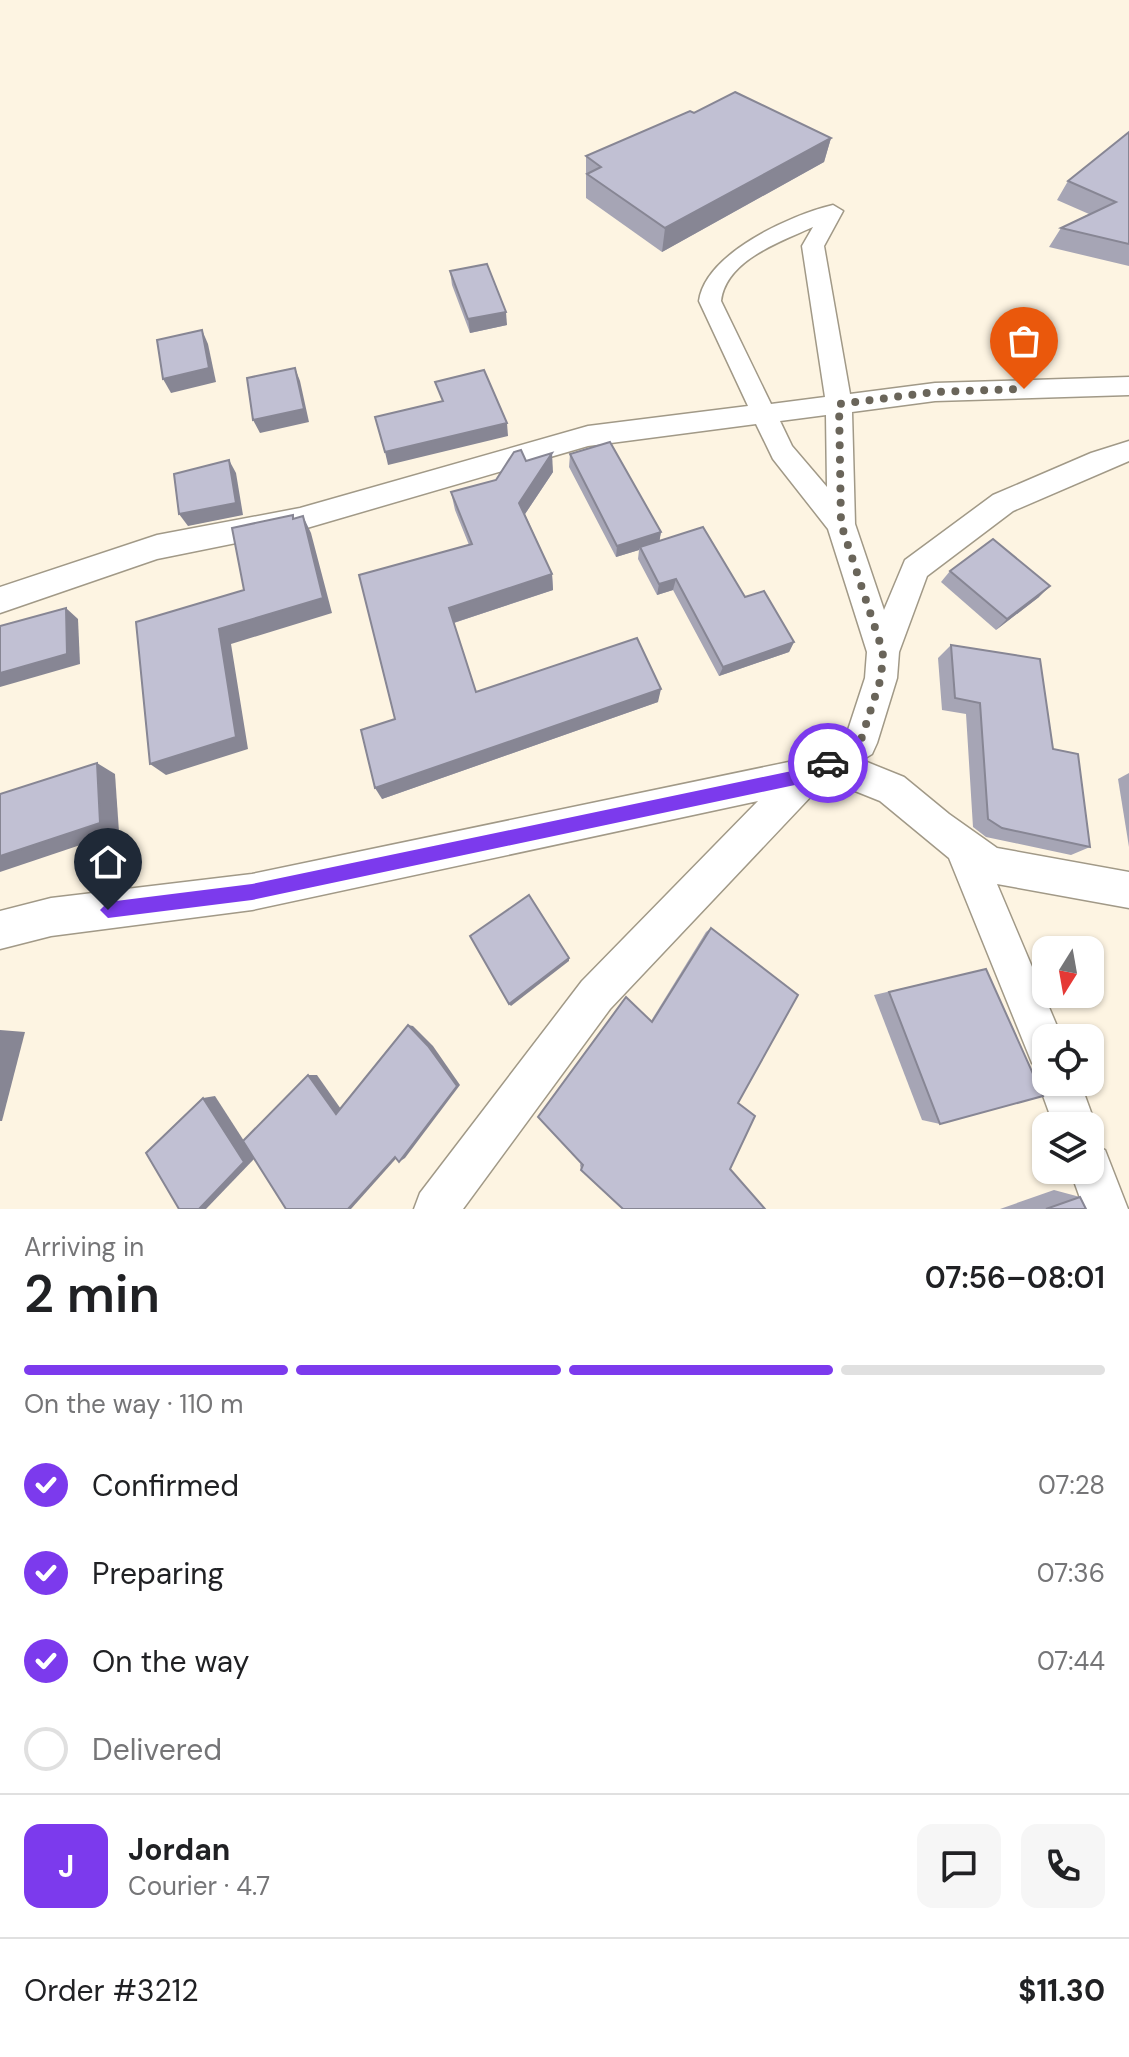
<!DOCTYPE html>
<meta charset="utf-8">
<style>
:root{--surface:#fff;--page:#f6f6f6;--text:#202124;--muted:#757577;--line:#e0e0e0;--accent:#7c3aed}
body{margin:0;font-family:"DM Sans",sans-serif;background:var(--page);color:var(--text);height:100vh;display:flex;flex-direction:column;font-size:30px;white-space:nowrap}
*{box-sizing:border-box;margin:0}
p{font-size:26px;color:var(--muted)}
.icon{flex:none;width:44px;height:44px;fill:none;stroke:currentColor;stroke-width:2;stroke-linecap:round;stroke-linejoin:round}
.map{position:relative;height:1209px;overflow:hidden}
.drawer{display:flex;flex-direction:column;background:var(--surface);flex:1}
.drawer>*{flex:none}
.needle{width:52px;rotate:191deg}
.controls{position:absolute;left:1032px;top:936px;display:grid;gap:16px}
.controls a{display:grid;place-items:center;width:72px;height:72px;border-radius:16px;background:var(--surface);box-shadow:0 2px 6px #0004;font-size:40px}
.pin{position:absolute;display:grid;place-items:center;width:68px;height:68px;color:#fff;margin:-82px -34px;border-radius:50% 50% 50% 0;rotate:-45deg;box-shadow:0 0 8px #0007}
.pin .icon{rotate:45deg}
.courier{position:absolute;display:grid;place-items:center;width:80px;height:80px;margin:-40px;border:6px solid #7c3aed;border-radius:50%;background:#fff;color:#222;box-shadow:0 2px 10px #0007}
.headline em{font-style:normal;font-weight:600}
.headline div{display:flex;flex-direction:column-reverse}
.headline{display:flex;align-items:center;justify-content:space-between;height:136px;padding:0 24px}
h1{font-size:52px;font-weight:600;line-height:60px}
.bar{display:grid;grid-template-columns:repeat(4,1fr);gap:12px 8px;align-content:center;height:96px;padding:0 24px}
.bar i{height:10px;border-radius:6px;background:var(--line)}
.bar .current{background:var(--accent)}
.bar p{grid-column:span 4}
.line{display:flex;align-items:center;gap:20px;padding:0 24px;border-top:2px solid var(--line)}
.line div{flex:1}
.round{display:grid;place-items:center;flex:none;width:84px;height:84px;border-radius:16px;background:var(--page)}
ol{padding:0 24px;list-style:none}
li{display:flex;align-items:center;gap:24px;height:88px}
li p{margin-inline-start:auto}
li .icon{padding:8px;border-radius:50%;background:var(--accent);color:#fff;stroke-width:4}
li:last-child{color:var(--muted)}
li i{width:44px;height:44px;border:4px solid var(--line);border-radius:50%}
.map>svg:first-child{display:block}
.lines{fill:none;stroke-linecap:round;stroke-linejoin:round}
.street-casing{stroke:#a19987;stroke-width:3}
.street{fill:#fff;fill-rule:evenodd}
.wall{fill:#a6a5b5}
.shaded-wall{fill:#878694}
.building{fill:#c1c0d3;stroke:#878694;stroke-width:2}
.route{fill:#7c3aed}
.done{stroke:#6a655a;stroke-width:8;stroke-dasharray:0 14.4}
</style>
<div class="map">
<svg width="1129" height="1209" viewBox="0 0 1129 1209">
<rect width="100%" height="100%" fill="#fdf4e2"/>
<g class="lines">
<defs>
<g id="street">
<path d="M833,205l10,6 -19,35 26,148 85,-11 194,-6v18l-194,6 -83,11 3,112 29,86 21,-50 88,-65 98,-42 38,-12v20l-116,50 -86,65 -28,76 -2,26 -20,65 -5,11 -10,6 42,17 45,37 48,34 132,24v36l-132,-24 65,154h-16v44h34l16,44 -6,15v-15h-36l-16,-44 6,-14 -12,-5 -83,-205 -69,-57 -25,-10h-39l-206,218 -147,200h-49l6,-16 162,-212 176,-180 -506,109 -201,26 -51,13v-38l51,-13 201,-24 551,-115 44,-26 18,-55 2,-26 -39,-123 -55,-70 -17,-35 -168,22 -288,84 -143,29 -157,54v-26l157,-52 143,-27 288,-82 160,-20 -49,-105c6,-47 91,-86 134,-96zM813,227l-11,19 23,151 -54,7 -50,-103c5,-41 59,-59 92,-74zM826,415l1,72 -35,-41 -12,-25z"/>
<polygon points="1090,1143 1105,1150 1128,1209 1084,1209 1070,1170 1090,1170"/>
</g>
</defs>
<use href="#street" class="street-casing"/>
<use href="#street" class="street"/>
</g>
<g class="wall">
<polygon points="694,113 831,138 824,162 662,252 586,198 586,156"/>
<polygon points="1129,132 1129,266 1049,247 1061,228 1089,214 1057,200 1068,181"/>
<polygon points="450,271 507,325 470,333 452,285"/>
<polygon points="570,454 661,532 659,541 745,597 794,642 789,652 719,676 673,590 657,595 638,559 639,550 616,557 569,467"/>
<polygon points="526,461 553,472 525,514 552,574 553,590 454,623 476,692 658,702 382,799 395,719 469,545 455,510 451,492 496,480"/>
<polygon points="950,571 1039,597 996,630 941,582"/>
<polygon points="951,645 1053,749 1090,847 1071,855 986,837 973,827 966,714 942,710 938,658"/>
<polygon points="1129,773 1129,847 1118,779"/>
<polygon points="711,928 581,1170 580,1165 651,1021 706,932"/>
<polygon points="986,969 940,1124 922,1120 874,995"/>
<polygon points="1054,1190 1080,1197 1086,1209 1000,1209"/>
</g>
<g class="shaded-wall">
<polygon points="831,138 824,162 662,252 665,228"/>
<polygon points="506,312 507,325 470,333 468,319"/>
<polygon points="202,330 208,344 216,382 171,393 163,379"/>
<polygon points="295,368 300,381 309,422 260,433 253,420"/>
<polygon points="507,423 508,436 388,465 385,452"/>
<polygon points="552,453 553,472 521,520 519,503"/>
<polygon points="229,460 236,473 243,515 188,526 179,514"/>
<polygon points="303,516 311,533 332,613 231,644 248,749 166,775 150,764 219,629"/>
<polygon points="661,532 659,544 640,547 639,550 616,557 617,546"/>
<polygon points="552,574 553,590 453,623 449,608"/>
<polygon points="676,579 673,590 657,595 659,584"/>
<polygon points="1050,586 1039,597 996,630 1007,619"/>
<polygon points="66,608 78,619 80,664 0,687 0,673"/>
<polygon points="794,642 789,652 719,676 723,667"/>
<polygon points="661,689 658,702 382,799 375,788"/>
<polygon points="97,763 115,774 119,832 0,872 0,856"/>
<polygon points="569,958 569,961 511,1006 509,1004"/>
<polygon points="408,1025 413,1026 433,1046 460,1085 405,1158 399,1162"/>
<polygon points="0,1030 25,1032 2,1121 0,1121"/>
<polygon points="308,1075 317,1075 343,1112 336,1114"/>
<polygon points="215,1096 255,1158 206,1209 199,1209 203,1098"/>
<polygon points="401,1153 351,1209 348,1209 395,1157"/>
</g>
<g class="building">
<polygon points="735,92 831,138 665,228 587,174 601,167 586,156 690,111 694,113"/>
<polygon points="1129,132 1129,244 1061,228 1116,202 1068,181"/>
<polygon points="487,264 506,312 468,319 450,271"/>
<polygon points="202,330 209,368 163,379 157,340"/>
<polygon points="295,368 304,409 253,420 247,378"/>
<polygon points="484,370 507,423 385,452 375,417 443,401 435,382"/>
<polygon points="610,442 661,532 617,546 570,454"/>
<polygon points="521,450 526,461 552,453 519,503 552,574 449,608 476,692 637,638 661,689 375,788 361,730 395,719 359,575 472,544 451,492 496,480 514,452"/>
<polygon points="229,460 236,503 179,514 174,474"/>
<polygon points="293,515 293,519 303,516 323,598 219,629 236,737 150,764 136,622 244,590 232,528"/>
<polygon points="703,527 745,597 764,591 794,642 723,667 676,579 659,584 640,547"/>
<polygon points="993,539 1050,586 1007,619 950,571"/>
<polygon points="66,608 67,654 0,673 0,626"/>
<polygon points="951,645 1040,659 1053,749 1078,754 1090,847 1002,828 988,819 980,703 955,698"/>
<polygon points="97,763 100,823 0,856 0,794"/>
<polygon points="529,895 569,958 509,1004 470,936"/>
<polygon points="711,928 798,995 738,1103 755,1116 730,1169 765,1209 623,1209 581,1170 583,1165 538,1117 626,997 652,1022"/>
<polygon points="986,969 1043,1096 940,1124 889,992"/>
<polygon points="408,1025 428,1046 457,1086 399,1162 395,1157 348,1209 286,1209 243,1141 308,1075 336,1114"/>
<polygon points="203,1098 244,1162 199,1209 179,1209 146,1153"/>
<polygon points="1080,1197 1086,1209 1046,1209"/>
</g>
<polygon class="route" points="828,756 833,758 833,768 809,782 252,900 108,918 100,910 108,902 252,884 806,768"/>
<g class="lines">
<polyline class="done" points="828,763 860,743 881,678 883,652 841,524 839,404 935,392 1024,389"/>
</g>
</svg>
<div class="controls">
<a><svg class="needle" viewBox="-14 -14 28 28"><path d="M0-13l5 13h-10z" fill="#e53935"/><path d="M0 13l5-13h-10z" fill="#757577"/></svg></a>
<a><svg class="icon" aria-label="locate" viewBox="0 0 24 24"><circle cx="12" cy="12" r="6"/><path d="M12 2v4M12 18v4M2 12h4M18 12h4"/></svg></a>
<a><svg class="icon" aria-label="layers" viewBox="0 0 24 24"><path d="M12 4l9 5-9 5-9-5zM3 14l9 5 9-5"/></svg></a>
</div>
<div class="pin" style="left:1024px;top:389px;background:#ea580c"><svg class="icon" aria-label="bag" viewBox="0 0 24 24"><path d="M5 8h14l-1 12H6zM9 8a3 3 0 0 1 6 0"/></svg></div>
<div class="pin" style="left:108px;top:910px;background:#1f2937"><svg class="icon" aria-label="home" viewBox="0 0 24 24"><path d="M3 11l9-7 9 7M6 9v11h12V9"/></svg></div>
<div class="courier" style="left:828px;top:763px"><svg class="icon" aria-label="car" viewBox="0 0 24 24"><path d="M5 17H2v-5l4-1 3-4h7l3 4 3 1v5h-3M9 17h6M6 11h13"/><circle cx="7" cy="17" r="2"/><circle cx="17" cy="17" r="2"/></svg></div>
</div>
<section class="drawer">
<div class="headline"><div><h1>2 min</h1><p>Arriving in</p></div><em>07:56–08:01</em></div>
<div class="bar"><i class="current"></i><i class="current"></i><i class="current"></i><i></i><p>On the way · 110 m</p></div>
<ol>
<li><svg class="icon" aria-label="check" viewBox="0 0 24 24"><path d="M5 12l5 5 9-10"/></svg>Confirmed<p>07:28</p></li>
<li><svg class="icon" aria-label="check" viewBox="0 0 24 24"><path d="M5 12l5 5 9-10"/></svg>Preparing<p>07:36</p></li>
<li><svg class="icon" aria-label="check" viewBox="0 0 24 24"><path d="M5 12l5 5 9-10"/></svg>On the way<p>07:44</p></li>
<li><i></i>Delivered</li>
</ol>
<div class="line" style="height:144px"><b class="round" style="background:var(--accent);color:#fff">J</b><div><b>Jordan</b><p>Courier · 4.7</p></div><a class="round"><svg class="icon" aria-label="chat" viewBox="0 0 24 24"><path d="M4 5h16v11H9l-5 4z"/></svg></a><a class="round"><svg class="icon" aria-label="phone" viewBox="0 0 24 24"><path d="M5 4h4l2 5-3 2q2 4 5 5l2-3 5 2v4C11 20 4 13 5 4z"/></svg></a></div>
<div class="line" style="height:104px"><div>Order #3212</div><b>$11.30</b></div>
</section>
